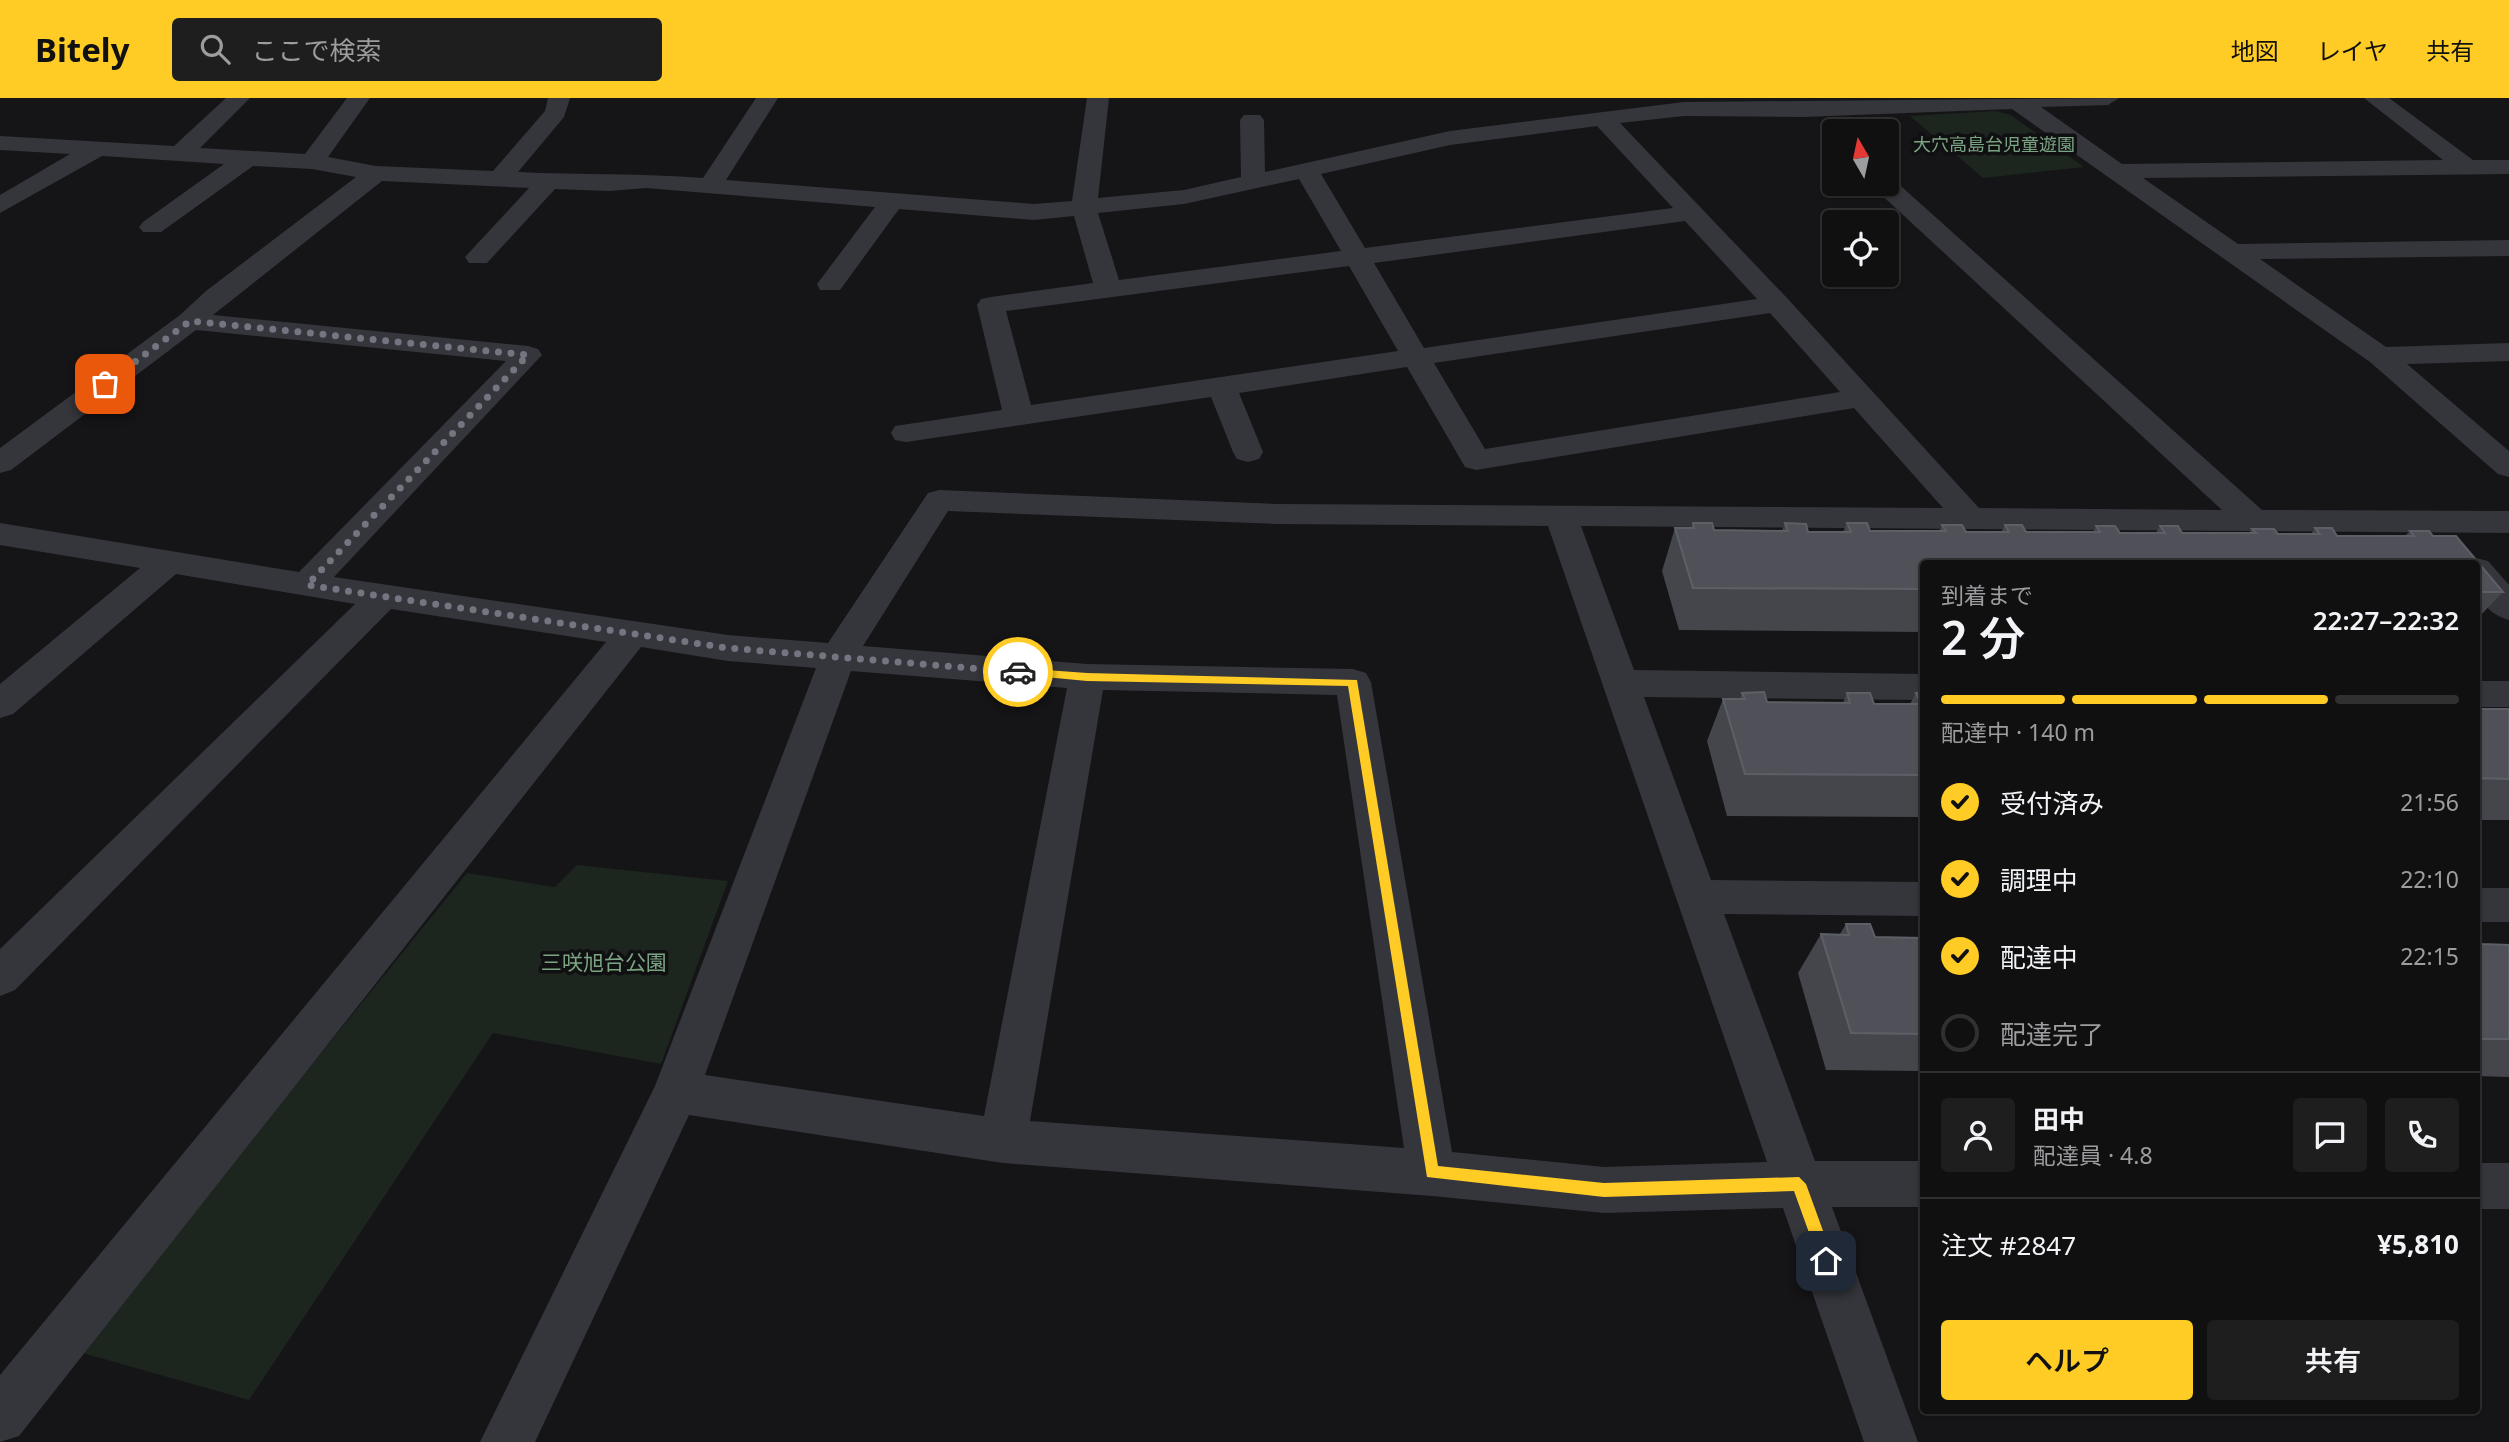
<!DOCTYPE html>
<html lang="ja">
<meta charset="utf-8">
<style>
:root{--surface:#101011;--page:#1e1e1f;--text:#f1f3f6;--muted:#9c9d9f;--line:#303031;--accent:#ffcb25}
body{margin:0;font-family:"Noto Sans","Noto Sans JP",sans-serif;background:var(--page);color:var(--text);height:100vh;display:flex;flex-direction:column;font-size:26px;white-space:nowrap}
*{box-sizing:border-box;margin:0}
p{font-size:23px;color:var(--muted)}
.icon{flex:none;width:38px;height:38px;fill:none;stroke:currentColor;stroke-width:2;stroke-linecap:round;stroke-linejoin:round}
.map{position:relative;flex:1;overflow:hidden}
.side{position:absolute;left:1920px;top:462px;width:560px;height:854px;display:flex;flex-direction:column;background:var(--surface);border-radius:7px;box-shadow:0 2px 5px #0004,0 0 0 2px var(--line)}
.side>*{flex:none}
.needle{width:46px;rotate:351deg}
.buttons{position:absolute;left:1822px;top:21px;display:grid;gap:14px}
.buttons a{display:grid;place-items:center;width:77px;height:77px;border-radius:7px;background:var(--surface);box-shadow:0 2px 5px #0004,0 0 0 2px var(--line);font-size:35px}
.pin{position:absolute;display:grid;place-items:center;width:60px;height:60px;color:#fff;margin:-30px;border-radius:14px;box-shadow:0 4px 10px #0006}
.courier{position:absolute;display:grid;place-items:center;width:70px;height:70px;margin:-35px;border:5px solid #ffcb25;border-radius:50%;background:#fff;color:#222;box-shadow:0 2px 9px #0007}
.head em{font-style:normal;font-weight:600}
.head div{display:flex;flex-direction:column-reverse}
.head{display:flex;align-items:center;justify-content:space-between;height:119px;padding:0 21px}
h1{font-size:46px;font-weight:600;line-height:52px}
.bar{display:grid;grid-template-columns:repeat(4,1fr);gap:10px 7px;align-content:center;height:84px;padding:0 21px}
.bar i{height:9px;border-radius:5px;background:var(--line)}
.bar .current{background:var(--accent)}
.bar p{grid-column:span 4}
.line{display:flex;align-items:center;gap:18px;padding:0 21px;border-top:2px solid var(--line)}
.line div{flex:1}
.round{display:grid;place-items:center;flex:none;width:74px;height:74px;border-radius:7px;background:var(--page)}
ol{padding:0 21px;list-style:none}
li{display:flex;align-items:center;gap:21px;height:77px}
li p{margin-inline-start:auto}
li .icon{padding:7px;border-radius:50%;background:var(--accent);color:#111;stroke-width:4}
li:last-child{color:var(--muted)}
li i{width:38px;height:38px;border:4px solid var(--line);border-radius:50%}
.button{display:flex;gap:14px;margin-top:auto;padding:14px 21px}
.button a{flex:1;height:80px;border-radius:7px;background:var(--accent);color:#111;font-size:28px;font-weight:600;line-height:80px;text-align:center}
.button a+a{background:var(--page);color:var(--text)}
header{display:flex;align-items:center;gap:42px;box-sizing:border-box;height:98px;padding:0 35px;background:var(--accent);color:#111}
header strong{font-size:33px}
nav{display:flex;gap:38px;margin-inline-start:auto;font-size:24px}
.search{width:490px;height:63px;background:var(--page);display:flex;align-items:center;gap:18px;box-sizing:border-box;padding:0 24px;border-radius:7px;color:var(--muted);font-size:26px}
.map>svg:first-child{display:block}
.green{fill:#1c251e}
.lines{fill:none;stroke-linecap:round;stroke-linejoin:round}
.minor{fill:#35363c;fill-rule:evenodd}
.wall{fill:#45464c}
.building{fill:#505158;stroke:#5d5f67;stroke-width:2}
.route{fill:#ffcb25}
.done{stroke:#737580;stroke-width:7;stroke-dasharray:0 12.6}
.labels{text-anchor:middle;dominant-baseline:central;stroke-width:7;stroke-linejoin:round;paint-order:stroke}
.far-park-label{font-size:18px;fill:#7ba482;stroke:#101012}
.park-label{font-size:21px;fill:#7ba482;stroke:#101012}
</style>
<header>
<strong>Bitely</strong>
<div class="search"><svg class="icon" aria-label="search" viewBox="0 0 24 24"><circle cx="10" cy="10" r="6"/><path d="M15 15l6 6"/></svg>ここで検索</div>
<nav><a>地図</a><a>レイヤ</a><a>共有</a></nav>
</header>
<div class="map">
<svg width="2509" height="1344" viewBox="0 0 2509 1344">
<rect width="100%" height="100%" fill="#151517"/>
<g class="green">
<polygon points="1996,13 2011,17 2084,69 1983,80 1910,18"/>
<polygon points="577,767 728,783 661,966 493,935 249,1302 79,1254 467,775 555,789"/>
</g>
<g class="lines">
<g class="minor">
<path d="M226,0h24l-50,50 105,6 42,-56h23l-42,59 48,9 117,5 52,-60 3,-13h22l-6,19 -46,55c62,3 123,1 185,6l53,-80h22l-52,82 308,24 38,-3 15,-103h22l-11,100 86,-8 57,-13 -1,-57 4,-5h16l4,5 1,52 185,-41 234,-29 435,-4 -11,7 -67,2 81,57 321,-4 -79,-62h25l84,62h36v14l-366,4 95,66 271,-4v16l-249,3 126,88 123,-4v18l-102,3 102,87v26l-11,-3 -128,-112 -358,-253 -209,8 -119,-1 -64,7 167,175 192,210 243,2 -347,-321 -3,-5h14v-7l7,2 369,331 247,1v22l-928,-7 53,144 289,4v26l-279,-3 67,183 212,2v34l-199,-2 91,247h108v46h-91l86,235h-54l-81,-234 -179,5 -172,-17 -429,-33 -314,-48 -154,327h-55l175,-356 161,-418 -88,-7 -87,-14 -622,789 -19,6v-67l606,-733 -215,-33 -376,381 -15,6v-47l355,-345 -179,-30 -163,140 -13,4v-34l140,-116 -140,-23v-22l299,49 207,-211 -310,-31 -185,140 -11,3v-25l180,-133 26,-24 150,-114 -44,-8 -59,-3 -92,66h-18l-4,-5 4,-5 81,-58 -122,-8 -102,57v-18l70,-41 -70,-4v-14l174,10zM1597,28l76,82 -308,40 -44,-74 129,-29zM1299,81l42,72 -222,29 -21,-67 86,-9zM382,83l147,7 -64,69 4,6h18l68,-74 54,2 37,-3 229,19 -58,77 3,6h20l59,-81 135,11 40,-4 19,67 -102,14 -10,2 -4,6 25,105 -107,16 -4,7 4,7 11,2 305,-45 22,55 4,7 11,3 11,-3 4,-7 -24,-59 168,-26 58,100 11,3 378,-62 89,100 -666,-4 -338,-14 -11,3 -100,150 -100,-8 -394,-58 208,-222 -4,-6 -10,-3 -315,-31zM1685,123l72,78 -333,49 -50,-85zM1349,168l49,85 -367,54 -25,-94zM1770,215l70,79 -355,57 -51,-86zM948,413l329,13 271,2 219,636 -163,5 -152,-15 -81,-470 -5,-9 -13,-4 -266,-5 -224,-18zM851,573l216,17 -83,428 -279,-41zM1103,592l234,5 67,453 -374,-27z"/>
<path d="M2476,460l12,3 21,24v35c-29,-8 -33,-30 -33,-56h-13z"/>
<rect x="2476" y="583" width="33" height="26"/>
<rect x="2476" y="790" width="33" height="34"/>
<rect x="2476" y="1065" width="33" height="46"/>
</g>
</g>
<g class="wall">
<polygon points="1693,425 1712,425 1714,432 1782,433 1785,425 1806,426 1808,434 1843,434 1847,425 1867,425 1870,433 1939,433 1942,427 1962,427 1966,434 2001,434 2005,427 2022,427 2026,434 2093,434 2096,428 2115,428 2120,435 2156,435 2160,428 2178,428 2182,435 2249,435 2252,431 2274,431 2278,436 2311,436 2315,430 2332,430 2337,438 2405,438 2410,433 2429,433 2433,438 2456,438 2503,494 2476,522 2476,466 1923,466 1923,534 1679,532 1662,473 1675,430 1691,430"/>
<polygon points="1742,595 1767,604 1843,605 1847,595 1874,606 1910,606 1916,595 1923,595 1923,719 1727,718 1707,643 1723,601 1740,601"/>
<rect x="2476" y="611" width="33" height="111"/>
<polygon points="1846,826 1875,839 1923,840 1923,973 1826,972 1798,875 1821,836 1840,836"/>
<polygon points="2476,837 2482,846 2509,847 2509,979 2476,978"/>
</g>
<g class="building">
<polygon points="1693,425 1712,425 1714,432 1788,433 1785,425 1806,426 1808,434 1851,434 1847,425 1867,425 1870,433 1946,433 1942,427 1962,427 1966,434 2009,434 2005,427 2022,427 2026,434 2100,434 2096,428 2115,428 2120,435 2165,435 2160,428 2178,428 2182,435 2256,435 2252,431 2274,431 2278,436 2320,436 2315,430 2332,430 2337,438 2414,438 2410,433 2429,433 2433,438 2456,438 2503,494 2476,494 2476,466 1923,466 1923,491 1693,490 1675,430 1694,430"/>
<polygon points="1764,594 1767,604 1850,605 1847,595 1870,595 1874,606 1921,606 1916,595 1923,595 1923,677 1745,676 1723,601 1745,601 1742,595"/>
<polygon points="2476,611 2509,611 2509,681 2476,680"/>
<polygon points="1846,826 1870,826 1875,839 1923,840 1923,936 1851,935 1821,836 1849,837"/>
<polygon points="2476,837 2482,846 2509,847 2509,941 2476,941"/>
</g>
<polygon class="route" points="1018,570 1087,575 1357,582 1438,1068 1604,1085 1799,1079 1806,1086 1834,1163 1832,1168 1821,1168 1794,1093 1604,1099 1427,1079 1348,588 1087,583 1014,576 1012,574"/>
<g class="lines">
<polyline class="done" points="105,286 190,223 528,257 307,487 728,550 1018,574"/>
</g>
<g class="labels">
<g class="far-park-label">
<text x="1994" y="46">大穴高島台児童遊園</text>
</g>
<g class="park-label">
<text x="604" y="864">三咲旭台公園</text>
</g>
</g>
</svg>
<div class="buttons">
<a><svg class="needle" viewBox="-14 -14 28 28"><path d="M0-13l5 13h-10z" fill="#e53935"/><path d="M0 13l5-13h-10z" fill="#9c9d9f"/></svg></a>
<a><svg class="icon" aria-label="locate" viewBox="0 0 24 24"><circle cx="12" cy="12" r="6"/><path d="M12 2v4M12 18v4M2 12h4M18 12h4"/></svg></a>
</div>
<div class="pin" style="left:105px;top:286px;background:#ea580c"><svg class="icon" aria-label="bag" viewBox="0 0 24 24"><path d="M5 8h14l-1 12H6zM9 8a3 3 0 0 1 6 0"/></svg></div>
<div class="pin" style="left:1826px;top:1163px;background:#1f2937"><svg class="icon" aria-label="home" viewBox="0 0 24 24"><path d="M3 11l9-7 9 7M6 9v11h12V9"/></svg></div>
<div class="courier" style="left:1018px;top:574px"><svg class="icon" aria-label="car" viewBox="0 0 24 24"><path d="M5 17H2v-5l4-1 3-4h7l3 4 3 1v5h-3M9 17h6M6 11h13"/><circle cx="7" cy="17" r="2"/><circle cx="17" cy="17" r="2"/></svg></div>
<section class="side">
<div class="head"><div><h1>2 分</h1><p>到着まで</p></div><em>22:27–22:32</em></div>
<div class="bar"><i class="current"></i><i class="current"></i><i class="current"></i><i></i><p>配達中 · 140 m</p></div>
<ol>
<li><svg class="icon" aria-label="check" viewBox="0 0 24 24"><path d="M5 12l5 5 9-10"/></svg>受付済み<p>21:56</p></li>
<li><svg class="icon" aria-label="check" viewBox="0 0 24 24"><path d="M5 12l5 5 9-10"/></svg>調理中<p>22:10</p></li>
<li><svg class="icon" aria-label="check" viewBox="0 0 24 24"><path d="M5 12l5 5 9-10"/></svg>配達中<p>22:15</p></li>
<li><i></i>配達完了</li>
</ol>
<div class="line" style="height:126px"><a class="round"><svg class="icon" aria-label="person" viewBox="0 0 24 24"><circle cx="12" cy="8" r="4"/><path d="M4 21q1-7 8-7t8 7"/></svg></a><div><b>田中</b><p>配達員 · 4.8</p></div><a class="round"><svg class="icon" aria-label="chat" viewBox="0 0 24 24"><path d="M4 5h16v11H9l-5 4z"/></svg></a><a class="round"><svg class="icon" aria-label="phone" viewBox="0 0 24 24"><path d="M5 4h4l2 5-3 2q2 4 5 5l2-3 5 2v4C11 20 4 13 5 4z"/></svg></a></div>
<div class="line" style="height:91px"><div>注文 #2847</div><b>¥5,810</b></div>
<div class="button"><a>ヘルプ</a><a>共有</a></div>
</section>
</div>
